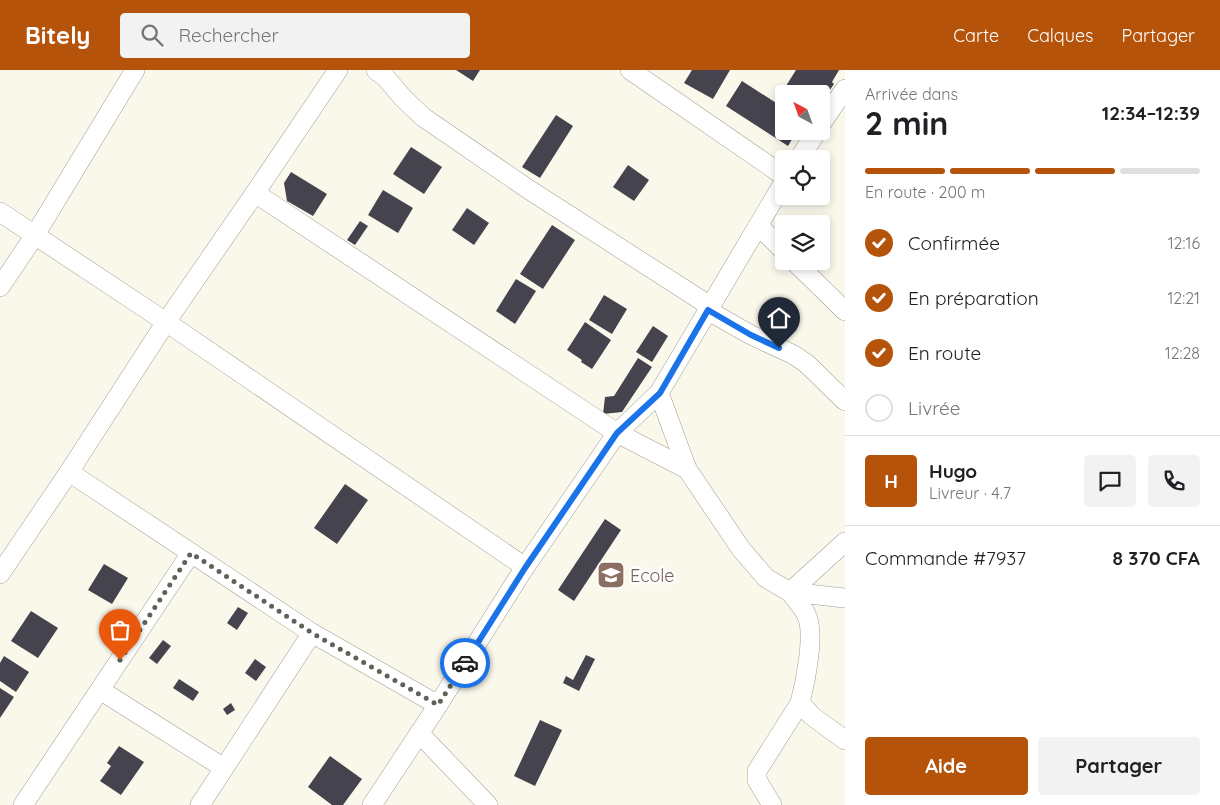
<!DOCTYPE html>
<html lang="fr">
<meta charset="utf-8">
<style>
:root{--surface:#fff;--page:#f2f2f2;--text:#202124;--muted:#757577;--line:#e0e0e0;--accent:#b45309}
body{margin:0;font-family:Quicksand,sans-serif;background:var(--page);color:var(--text);height:100vh;display:flex;flex-direction:column;font-size:19px;white-space:nowrap}
*{box-sizing:border-box;margin:0}
p{font-size:16px;color:var(--muted)}
.icon{flex:none;width:28px;height:28px;fill:none;stroke:currentColor;stroke-width:2;stroke-linecap:round;stroke-linejoin:round}
.map{position:relative;flex:1;overflow:hidden}
.drawer{display:flex;flex-direction:column;background:var(--surface);width:375px}
.drawer>*{flex:none}
.needle{width:32px;rotate:319deg}
.buttons{position:absolute;left:775px;top:15px;display:grid;gap:10px}
.buttons a{display:grid;place-items:center;width:55px;height:55px;border-radius:5px;background:var(--surface);box-shadow:0 2px 8px #0003;font-size:25px}
.pin{position:absolute;display:grid;place-items:center;width:42px;height:42px;color:#fff;margin:-51px -21px;border-radius:50% 50% 50% 0;rotate:-45deg;box-shadow:0 0 5px #0007}
.pin .icon{rotate:45deg}
.courier{position:absolute;display:grid;place-items:center;width:50px;height:50px;margin:-25px;border:4px solid #1a73e8;border-radius:50%;background:#fff;color:#222;box-shadow:0 1px 6px #0007}
.head em{font-style:normal;font-weight:800}
.head div{display:flex;flex-direction:column-reverse}
.head{display:flex;align-items:center;justify-content:space-between;height:85px;padding:0 20px}
h1{font-size:32px;font-weight:800;line-height:38px}
.bar{display:grid;grid-template-columns:repeat(4,1fr);gap:8px 5px;align-content:center;height:60px;padding:0 20px}
.bar i{height:6px;border-radius:4px;background:var(--line)}
.bar .on{background:var(--accent)}
.bar p{grid-column:span 4}
.line{display:flex;align-items:center;gap:12px;padding:0 20px;border-top:1px solid var(--line)}
.line div{flex:1}
.round{display:grid;place-items:center;flex:none;width:52px;height:52px;border-radius:5px;background:var(--page)}
ol{padding:0 20px;list-style:none}
li{display:flex;align-items:center;gap:15px;height:55px}
li p{margin-inline-start:auto}
li .icon{padding:5px;border-radius:50%;background:var(--accent);color:#fff;stroke-width:4}
li:last-child{color:var(--muted)}
li i{width:28px;height:28px;border:2px solid var(--line);border-radius:50%}
.button{display:flex;gap:10px;margin-top:auto;padding:10px 20px}
.button a{flex:1;height:58px;border-radius:5px;background:var(--accent);color:#fff;font-size:20px;font-weight:800;line-height:58px;text-align:center}
.button a+a{background:var(--page);color:var(--text)}
header{display:flex;align-items:center;gap:30px;box-sizing:border-box;height:70px;padding:0 25px;background:var(--accent);color:#fff}
header strong{font-size:24px}
nav{display:flex;gap:28px;margin-inline-start:auto;font-size:18px}
.search{width:350px;height:45px;background:var(--page);display:flex;align-items:center;gap:12px;box-sizing:border-box;padding:0 18px;border-radius:5px;color:var(--muted);font-size:19px}
main{display:flex;flex:1;min-height:0}
.map>svg:first-child{display:block}
.building{fill:#45434e}
.lines{fill:none;stroke-linecap:round;stroke-linejoin:round}
.minor-casing{stroke:#a19f93;stroke-width:20}
.minor{stroke:#fff;stroke-width:19}
.done{stroke:#616059;stroke-width:5;stroke-dasharray:0 9}
.route{stroke:#1a73e8;stroke-width:6}
.labels{text-anchor:middle;dominant-baseline:central;stroke-width:5;stroke-linejoin:round;paint-order:stroke}
.education-label{font-size:18px;fill:#785e54;stroke:#fff;text-anchor:start}
</style>
<header>
<strong>Bitely</strong>
<div class="search"><svg class="icon" aria-label="search" viewBox="0 0 24 24"><circle cx="10" cy="10" r="6"/><path d="M15 15l6 6"/></svg>Rechercher</div>
<nav><a>Carte</a><a>Calques</a><a>Partager</a></nav>
</header>
<main>
<div class="map">
<svg width="845" height="735" viewBox="0 0 845 735">
<rect width="100%" height="100%" fill="#faf8eb"/>
<g class="building">
<polygon points="456,0 480,0 473,11"/>
<polygon points="692,0 730,0 713,29 684,13"/>
<polygon points="796,0 839,0 832,12 834,14 821,33 821,24 798,24 786,16"/>
<polygon points="742,11 784,38 784,61 797,61 788,76 726,36"/>
<polygon points="556,45 573,56 540,108 522,97"/>
<polygon points="411,77 442,97 424,124 393,104"/>
<polygon points="628,95 649,110 634,131 613,117"/>
<polygon points="291,102 327,124 313,146 287,131 284,113"/>
<polygon points="383,120 413,138 398,163 368,145"/>
<polygon points="467,138 489,153 474,175 452,160"/>
<polygon points="360,151 368,156 355,175 347,170"/>
<polygon points="552,155 575,170 543,219 520,204"/>
<polygon points="516,209 536,221 515,254 496,241"/>
<polygon points="604,225 627,239 612,264 589,250"/>
<polygon points="585,252 611,270 592,299 581,292 582,290 567,280"/>
<polygon points="653,256 668,266 652,292 636,282"/>
<polygon points="638,288 652,297 622,342 603,344 605,327 614,326"/>
<polygon points="345,414 368,430 337,474 314,458"/>
<polygon points="605,449 621,460 574,531 558,520"/>
<polygon points="104,494 128,508 112,534 88,520"/>
<polygon points="238,537 248,543 237,560 227,553"/>
<polygon points="31,541 58,558 38,588 11,571"/>
<polygon points="163,570 171,576 157,594 149,588"/>
<polygon points="586,585 595,589 579,621 563,613 566,606 573,610"/>
<polygon points="4,586 29,602 16,622 0,611 0,593"/>
<polygon points="255,589 266,597 256,611 245,603"/>
<polygon points="179,609 199,622 193,631 173,618"/>
<polygon points="0,618 14,627 0,648"/>
<polygon points="231,633 235,640 227,645 223,639"/>
<polygon points="540,650 562,660 535,716 514,706"/>
<polygon points="119,676 144,692 121,725 100,711 111,696 107,693"/>
<polygon points="330,686 362,709 343,735 332,735 308,717"/>
</g>
<g class="lines">
<defs>
<g id="minor">
<polyline points="376,0 386,8 403,28 423,47 528,119 710,236"/>
<polyline points="630,0 784,106"/>
<polyline points="821,54 845,19"/>
<polyline points="799,89 817,61"/>
<polyline points="255,123 338,0"/>
<polyline points="0,142 166,252 525,497"/>
<polyline points="759,156 784,181"/>
<polyline points="794,191 845,241"/>
<polyline points="0,217 35,165 135,0"/>
<polyline points="707,240 751,265 794,285 807,294 845,331"/>
<polyline points="659,323 687,399"/>
<polyline points="69,402 312,563 438,635"/>
<path d="M845,472l-55,50c5,7 12,14 16,22 10,18 -1,70 -6,89l12,13 33,24"/>
<polyline points="0,504 69,402 166,252 255,123 617,363 687,399 741,479 766,508 790,522 845,528"/>
<polyline points="100,620 224,698"/>
<polyline points="419,663 488,735"/>
<polyline points="23,735 191,483"/>
<polyline points="200,735 312,563"/>
<polyline points="372,735 438,635 525,497 617,363 659,323 784,112"/>
<polyline points="772,735 757,710 757,701 800,633"/>
</g>
</defs>
<use href="#minor" class="minor-casing"/>
<use href="#minor" class="minor"/>
</g>
<g class="lines">
<polyline class="done" points="120,590 191,483 312,563 438,635 465,593"/>
<polyline class="route" points="465,593 525,498 617,363 660,323 708,240 751,265 779,278"/>
</g>
<defs>
<symbol id="school-square" viewBox="-11 -11 22 22"><rect x="-9" y="-9" width="18" height="18" rx="4" fill="#8d6e63" stroke="#fff"/><path d="M0-5L7-2L0 1L-7-2ZM-4 1L0 2.5L4 1V4Q0 6-4 4Z" fill="#fff"/></symbol>
</defs>
<g fill-rule="evenodd">
<use href="#school-square" x="595" y="489" width="32" height="32"/>
</g>
<g class="labels">
<g class="education-label">
<text x="630" y="505">Ecole</text>
</g>
</g>
</svg>
<div class="buttons">
<a><svg class="needle" viewBox="-14 -14 28 28"><path d="M0-13l5 13h-10z" fill="#e53935"/><path d="M0 13l5-13h-10z" fill="#757577"/></svg></a>
<a><svg class="icon" aria-label="locate" viewBox="0 0 24 24"><circle cx="12" cy="12" r="6"/><path d="M12 2v4M12 18v4M2 12h4M18 12h4"/></svg></a>
<a><svg class="icon" aria-label="layers" viewBox="0 0 24 24"><path d="M12 4l9 5-9 5-9-5zM3 14l9 5 9-5"/></svg></a>
</div>
<div class="pin" style="left:120px;top:590px;background:#ea580c"><svg class="icon" aria-label="bag" viewBox="0 0 24 24"><path d="M5 8h14l-1 12H6zM9 8a3 3 0 0 1 6 0"/></svg></div>
<div class="pin" style="left:779px;top:278px;background:#1f2937"><svg class="icon" aria-label="home" viewBox="0 0 24 24"><path d="M3 11l9-7 9 7M6 9v11h12V9"/></svg></div>
<div class="courier" style="left:465px;top:593px"><svg class="icon" aria-label="car" viewBox="0 0 24 24"><path d="M5 17H2v-5l4-1 3-4h7l3 4 3 1v5h-3M9 17h6M6 11h13"/><circle cx="7" cy="17" r="2"/><circle cx="17" cy="17" r="2"/></svg></div>
</div>
<section class="drawer">
<div class="head"><div><h1>2 min</h1><p>Arrivée dans</p></div><em>12:34–12:39</em></div>
<div class="bar"><i class="on"></i><i class="on"></i><i class="on"></i><i></i><p>En route · 200 m</p></div>
<ol>
<li><svg class="icon" aria-label="check" viewBox="0 0 24 24"><path d="M5 12l5 5 9-10"/></svg>Confirmée<p>12:16</p></li>
<li><svg class="icon" aria-label="check" viewBox="0 0 24 24"><path d="M5 12l5 5 9-10"/></svg>En préparation<p>12:21</p></li>
<li><svg class="icon" aria-label="check" viewBox="0 0 24 24"><path d="M5 12l5 5 9-10"/></svg>En route<p>12:28</p></li>
<li><i></i>Livrée</li>
</ol>
<div class="line" style="height:90px"><b class="round" style="background:var(--accent);color:#fff">H</b><div><b>Hugo</b><p>Livreur · 4.7</p></div><a class="round"><svg class="icon" aria-label="chat" viewBox="0 0 24 24"><path d="M4 5h16v11H9l-5 4z"/></svg></a><a class="round"><svg class="icon" aria-label="phone" viewBox="0 0 24 24"><path d="M5 4h4l2 5-3 2q2 4 5 5l2-3 5 2v4C11 20 4 13 5 4z"/></svg></a></div>
<div class="line" style="height:65px"><div>Commande #7937</div><b>8 370 CFA</b></div>
<div class="button"><a>Aide</a><a>Partager</a></div>
</section>
</main>
